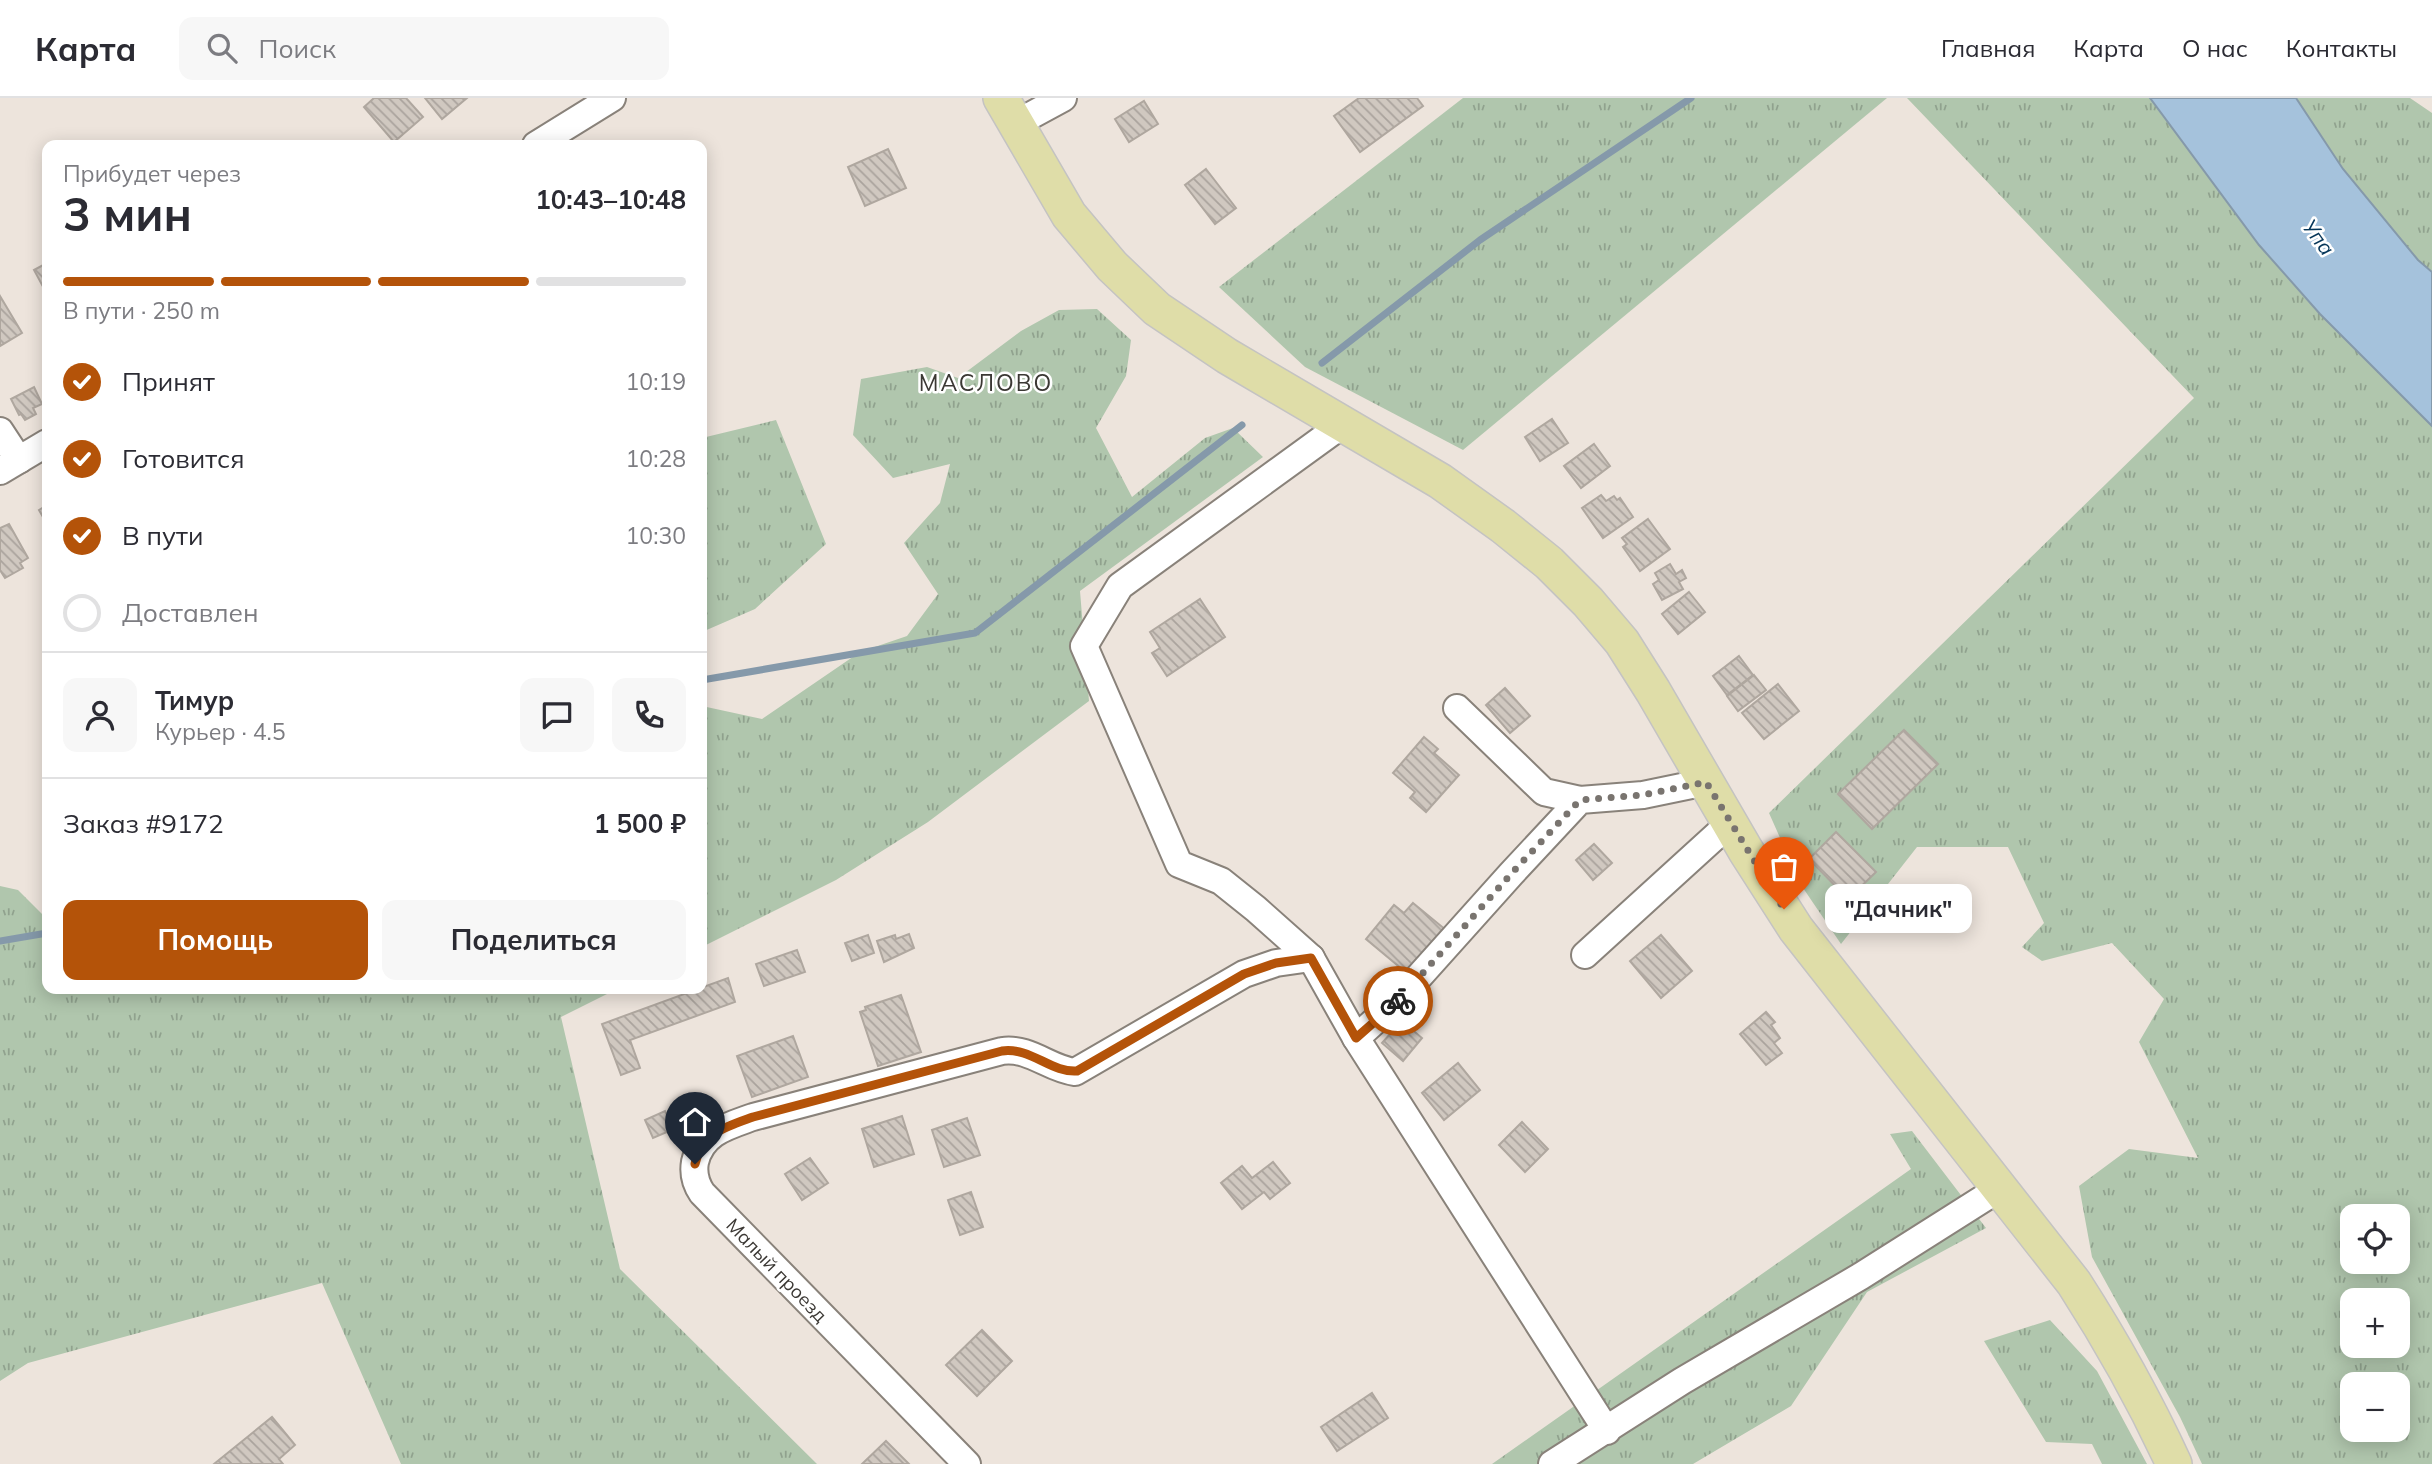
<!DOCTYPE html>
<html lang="ru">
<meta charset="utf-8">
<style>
:root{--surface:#fff;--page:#f7f7f7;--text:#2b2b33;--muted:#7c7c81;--line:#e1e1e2;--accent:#b45309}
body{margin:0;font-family:Mulish,sans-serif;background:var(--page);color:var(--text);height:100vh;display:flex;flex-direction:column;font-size:26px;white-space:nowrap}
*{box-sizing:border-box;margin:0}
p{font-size:23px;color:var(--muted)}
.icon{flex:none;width:38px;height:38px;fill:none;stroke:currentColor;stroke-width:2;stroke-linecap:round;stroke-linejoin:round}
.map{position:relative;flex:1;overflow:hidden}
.side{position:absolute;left:42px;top:42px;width:665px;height:854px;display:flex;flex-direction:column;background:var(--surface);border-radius:14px;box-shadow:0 4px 18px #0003}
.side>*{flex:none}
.tools{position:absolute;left:2340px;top:1106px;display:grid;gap:14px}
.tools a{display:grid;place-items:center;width:70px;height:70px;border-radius:14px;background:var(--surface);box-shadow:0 4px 18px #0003;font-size:35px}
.pin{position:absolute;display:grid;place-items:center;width:60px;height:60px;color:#fff;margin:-72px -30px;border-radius:50% 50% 50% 0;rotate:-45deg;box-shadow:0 0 7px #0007}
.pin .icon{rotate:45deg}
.courier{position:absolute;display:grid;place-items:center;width:70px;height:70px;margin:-35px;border:5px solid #b45309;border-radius:50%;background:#fff;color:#222;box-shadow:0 2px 9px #0007}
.bubble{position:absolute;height:49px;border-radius:14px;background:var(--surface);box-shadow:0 4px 18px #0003;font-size:23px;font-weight:700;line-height:49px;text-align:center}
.summary em{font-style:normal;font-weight:700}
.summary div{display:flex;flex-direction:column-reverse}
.summary{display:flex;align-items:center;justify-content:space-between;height:119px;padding:0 21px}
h1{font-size:46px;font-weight:700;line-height:52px}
.bar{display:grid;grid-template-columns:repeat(4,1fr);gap:10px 7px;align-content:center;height:84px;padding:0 21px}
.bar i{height:9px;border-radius:5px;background:var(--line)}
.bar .current{background:var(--accent)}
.bar p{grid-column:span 4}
.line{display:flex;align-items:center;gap:18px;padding:0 21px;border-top:2px solid var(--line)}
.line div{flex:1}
.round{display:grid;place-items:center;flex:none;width:74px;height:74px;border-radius:14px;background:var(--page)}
ol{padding:0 21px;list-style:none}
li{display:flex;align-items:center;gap:21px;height:77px}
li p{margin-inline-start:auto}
li .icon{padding:7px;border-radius:50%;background:var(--accent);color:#fff;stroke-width:4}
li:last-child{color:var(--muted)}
li i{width:38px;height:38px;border:4px solid var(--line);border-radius:50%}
.cta{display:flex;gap:14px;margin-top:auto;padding:14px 21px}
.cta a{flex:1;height:80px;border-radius:14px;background:var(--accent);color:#fff;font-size:28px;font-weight:700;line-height:80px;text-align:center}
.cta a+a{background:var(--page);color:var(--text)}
header{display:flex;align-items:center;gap:42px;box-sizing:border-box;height:98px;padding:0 35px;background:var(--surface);border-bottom:2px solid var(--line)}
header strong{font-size:33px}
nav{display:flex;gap:38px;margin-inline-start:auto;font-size:24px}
.search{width:490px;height:63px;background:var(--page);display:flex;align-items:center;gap:18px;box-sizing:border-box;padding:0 24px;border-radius:14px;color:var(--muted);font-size:26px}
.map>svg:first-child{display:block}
.grass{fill:url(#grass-tufts);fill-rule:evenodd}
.water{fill:#a5c2dc;stroke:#8599aa;stroke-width:2}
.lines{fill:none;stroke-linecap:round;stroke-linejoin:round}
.stream{stroke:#8599aa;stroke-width:7}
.building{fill:url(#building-back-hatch);stroke:#afa79f;stroke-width:2}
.minor-casing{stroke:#89827a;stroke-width:30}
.major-casing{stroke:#c4c3c2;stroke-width:38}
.minor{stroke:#fff;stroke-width:26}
.major{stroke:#dfdda8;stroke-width:35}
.done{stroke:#79746f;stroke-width:7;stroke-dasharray:0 12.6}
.route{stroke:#b45309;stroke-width:9}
.labels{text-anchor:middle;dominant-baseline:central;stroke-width:5;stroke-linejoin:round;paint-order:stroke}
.street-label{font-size:19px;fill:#3b3834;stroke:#fff}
.water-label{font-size:21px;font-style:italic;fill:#053659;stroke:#fff}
.quarter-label{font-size:23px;letter-spacing:2px;fill:#3b3834;stroke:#fff}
</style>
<header>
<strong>Карта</strong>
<div class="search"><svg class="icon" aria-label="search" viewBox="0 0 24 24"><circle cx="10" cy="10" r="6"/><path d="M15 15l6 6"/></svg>Поиск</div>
<nav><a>Главная</a><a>Карта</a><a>О нас</a><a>Контакты</a></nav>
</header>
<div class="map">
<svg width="2432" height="1366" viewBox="0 0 2432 1366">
<defs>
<pattern id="grass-tufts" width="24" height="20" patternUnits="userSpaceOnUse" patternTransform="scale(1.75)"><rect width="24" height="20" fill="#b0c6ad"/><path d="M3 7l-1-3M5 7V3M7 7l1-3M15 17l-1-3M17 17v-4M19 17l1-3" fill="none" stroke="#90a28e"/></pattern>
<pattern id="building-back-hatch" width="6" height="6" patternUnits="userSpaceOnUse" patternTransform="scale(1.75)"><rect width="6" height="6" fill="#d0c8c0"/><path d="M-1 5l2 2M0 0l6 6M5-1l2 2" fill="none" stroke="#aaa39d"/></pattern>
</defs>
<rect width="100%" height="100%" fill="#ede4dc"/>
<g class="grass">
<polygon points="1463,0 1887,0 1463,352 1305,269 1219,189"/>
<path d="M1907,0h243l109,147 61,69 112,112v1038h-230l-22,-47 -88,-160 -13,-71 50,-37 69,9 -59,-116 25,-43 -52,-56 -70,18 -20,-14 22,-24 -36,-76h-91l-76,97 -40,-59 -32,-72 425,-415zM2352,1118h46v46h-46zM2352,1202h46v46h-46zM2352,1286h46v46h-46z"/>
<polygon points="2296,0 2410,0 2432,15 2432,174 2418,162 2343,71"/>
<polygon points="1097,211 1131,242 1126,278 1096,330 1132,399 1205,340 1233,330 1263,359 1080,493 1089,603 928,724 836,782 702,849 702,608 762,621 860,554 907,538 938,496 904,445 940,405 950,366 893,380 853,337 861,281 927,269 958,280 1021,233 1059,212"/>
<polygon points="776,322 826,446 755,511 702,534 702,337 706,339"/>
<polygon points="0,788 18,792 47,821 47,891 617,891 561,919 620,1171 817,1366 401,1366 322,1185 28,1265 0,1283"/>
<polygon points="1912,1033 1986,1130 1867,1194 1791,1308 1693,1366 1492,1366 1911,1071 1890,1036"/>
<polygon points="2050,1222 2097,1273 2147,1366 2102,1366 2092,1346 2046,1344 1984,1243"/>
</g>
<polygon class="water" points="2150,0 2296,0 2343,71 2418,162 2432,174 2432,328 2320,216 2259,147"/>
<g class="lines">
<g class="stream">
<polyline points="1322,265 1480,142 1691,0"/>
<polyline points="702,582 975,535 1242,327"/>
<polyline points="0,843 47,835"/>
</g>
</g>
<g class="building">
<polygon points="374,0 406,0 423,19 394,44 364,9"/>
<polygon points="425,0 467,0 442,21"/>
<polygon points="1359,0 1417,0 1423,8 1360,54 1334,18"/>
<polygon points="1144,3 1158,26 1129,44 1115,21"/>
<polygon points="888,51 906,90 865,108 848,69"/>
<polygon points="1206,71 1236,110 1215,126 1185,87"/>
<polygon points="47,165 47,196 34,172"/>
<polygon points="0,198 22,235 0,248"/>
<polygon points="34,289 42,306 33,310 36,316 25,322 21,316 19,317 11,301"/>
<polygon points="1552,321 1568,345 1540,363 1525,339"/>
<polygon points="1594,346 1610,368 1581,390 1564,368"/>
<polygon points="1601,397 1606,403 1614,398 1617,402 1620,400 1633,419 1603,440 1582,410"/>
<polygon points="47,407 47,426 39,412"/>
<polygon points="1648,421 1670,451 1640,473 1623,449 1627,446 1622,440"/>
<polygon points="9,426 28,460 20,465 23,470 5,480 0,472 0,430"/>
<polygon points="1670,466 1676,476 1682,472 1686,480 1679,484 1683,491 1662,502 1653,486 1659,482 1655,475"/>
<polygon points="1689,494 1705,514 1678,536 1662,516"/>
<polygon points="1200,501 1225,539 1167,578 1152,555 1160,550 1150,534"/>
<polygon points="1739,558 1753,577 1727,597 1713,578"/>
<polygon points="1754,577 1766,592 1738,613 1727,598"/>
<polygon points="1778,586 1799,613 1764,641 1742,615"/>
<polygon points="1505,590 1530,618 1510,635 1486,607"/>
<polygon points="1904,632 1938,666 1872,731 1838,696"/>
<polygon points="1424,639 1438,651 1434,655 1459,677 1426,714 1410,700 1415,694 1393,675"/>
<polygon points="1836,734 1876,774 1848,801 1809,761"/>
<polygon points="1594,746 1612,765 1593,782 1576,762"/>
<polygon points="1413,805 1446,832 1408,876 1366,841 1394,807 1404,815"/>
<polygon points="909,836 914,850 884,864 877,843 895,837 896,841"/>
<polygon points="868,837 874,855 852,863 845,845"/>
<polygon points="1661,837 1692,873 1661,900 1630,863"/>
<polygon points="797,852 805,874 764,888 756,866"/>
<polygon points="728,880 735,904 630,942 640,970 621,977 602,926"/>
<polygon points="901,897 921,954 878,968 860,914 866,912 865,909"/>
<polygon points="1766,914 1775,924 1771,927 1780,940 1774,945 1782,955 1766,967 1740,936"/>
<polygon points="1402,923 1422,940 1403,963 1382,945"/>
<polygon points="793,938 808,979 752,999 737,958"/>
<polygon points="1458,965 1480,992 1444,1022 1422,995"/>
<polygon points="665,1013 674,1031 653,1040 645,1022"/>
<polygon points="902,1018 914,1056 874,1069 862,1031"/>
<polygon points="967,1020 980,1057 944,1069 932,1032"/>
<polygon points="1522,1024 1548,1051 1525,1074 1499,1047"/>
<polygon points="810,1060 828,1085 802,1102 785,1076"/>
<polygon points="1273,1064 1290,1085 1270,1101 1264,1094 1242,1111 1221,1085 1242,1068 1252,1080"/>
<polygon points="971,1094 983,1129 960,1137 948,1102"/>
<polygon points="982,1232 1012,1263 977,1298 946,1267"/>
<polygon points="1372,1295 1388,1320 1337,1353 1321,1329"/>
<polygon points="272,1319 295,1347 279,1361 283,1366 214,1366"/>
<polygon points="886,1343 909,1366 862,1366"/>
</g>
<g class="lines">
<defs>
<g id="minor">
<polyline points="1015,26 1063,0"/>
<polyline points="536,47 612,0"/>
<polyline points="1343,326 1120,488 1084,548 1179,766 1221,783 1256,811 1311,860 1356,940 1607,1333"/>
<polyline points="0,333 19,362"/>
<polyline points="0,373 47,345"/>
<polyline points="1457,610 1544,694 1580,702"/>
<polyline points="1585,857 1730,725"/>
<polyline points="1356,940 1398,902 1511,776 1580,702 1643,697 1706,684"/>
<path d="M967,1366l-265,-271c-6,-9 -9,-20 -7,-31 7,-30 33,-36 58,-45l249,-66c28,-4 47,18 73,21l169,-98 32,-11 35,-5"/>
<polyline points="1552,1366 1682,1283 1861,1178 2000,1090"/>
</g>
<path id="major" d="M1001,0l68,117 43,51 45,43 70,47 213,125 63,45 46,37 39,39 34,40 31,49 93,160 50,78 278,354c38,59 71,118 100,181"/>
</defs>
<use href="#minor" class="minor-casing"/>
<use href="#major" class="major-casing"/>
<use href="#minor" class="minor"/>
<use href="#major" class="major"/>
</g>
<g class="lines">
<polyline class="done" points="1398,903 1511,776 1580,702 1643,697 1706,684 1784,811"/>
<path class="route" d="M695,1066c7,-31 30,-37 58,-47l249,-66c29,-4 49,22 75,20l167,-97 32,-11 35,-5 45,80 42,-37"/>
</g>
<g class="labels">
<g class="street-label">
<text transform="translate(777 1172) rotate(46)">Малый проезд</text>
</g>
<g class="water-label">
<text transform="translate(2319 139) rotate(54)">Упа</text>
</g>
<g class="quarter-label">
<text x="986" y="284">МАСЛОВО</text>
</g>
</g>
</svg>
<div class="tools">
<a><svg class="icon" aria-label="locate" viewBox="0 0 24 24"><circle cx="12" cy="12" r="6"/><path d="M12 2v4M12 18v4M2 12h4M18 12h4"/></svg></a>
<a>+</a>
<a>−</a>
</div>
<div class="pin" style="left:1784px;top:811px;background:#ea580c"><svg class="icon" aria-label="bag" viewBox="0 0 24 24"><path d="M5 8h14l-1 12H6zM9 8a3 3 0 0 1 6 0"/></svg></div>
<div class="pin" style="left:695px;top:1066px;background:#1f2937"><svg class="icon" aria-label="home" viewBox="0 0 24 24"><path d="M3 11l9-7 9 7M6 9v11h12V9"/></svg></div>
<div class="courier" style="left:1398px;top:903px"><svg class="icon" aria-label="bike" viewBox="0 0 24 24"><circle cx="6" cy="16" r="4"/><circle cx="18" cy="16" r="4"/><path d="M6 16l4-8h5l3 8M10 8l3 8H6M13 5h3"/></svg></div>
<div class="bubble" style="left:1825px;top:786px;width:147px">&quot;Дачник&quot;</div>
<section class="side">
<div class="summary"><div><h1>3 мин</h1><p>Прибудет через</p></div><em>10:43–10:48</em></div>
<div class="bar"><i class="current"></i><i class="current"></i><i class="current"></i><i></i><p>В пути · 250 m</p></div>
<ol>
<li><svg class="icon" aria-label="check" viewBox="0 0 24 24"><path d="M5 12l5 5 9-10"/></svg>Принят<p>10:19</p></li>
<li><svg class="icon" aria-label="check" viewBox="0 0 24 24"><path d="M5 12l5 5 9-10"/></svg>Готовится<p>10:28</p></li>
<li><svg class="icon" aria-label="check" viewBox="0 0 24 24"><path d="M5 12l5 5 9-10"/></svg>В пути<p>10:30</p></li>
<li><i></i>Доставлен</li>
</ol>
<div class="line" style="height:126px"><a class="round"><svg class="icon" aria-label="person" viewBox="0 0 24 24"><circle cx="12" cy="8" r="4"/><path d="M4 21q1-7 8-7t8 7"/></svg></a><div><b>Тимур</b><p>Курьер · 4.5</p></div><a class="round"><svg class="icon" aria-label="chat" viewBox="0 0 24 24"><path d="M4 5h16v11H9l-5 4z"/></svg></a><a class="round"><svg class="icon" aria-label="phone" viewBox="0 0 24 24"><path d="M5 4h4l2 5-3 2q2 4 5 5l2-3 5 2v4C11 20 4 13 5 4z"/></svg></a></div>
<div class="line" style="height:91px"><div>Заказ #9172</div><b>1 500 ₽</b></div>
<div class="cta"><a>Помощь</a><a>Поделиться</a></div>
</section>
</div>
